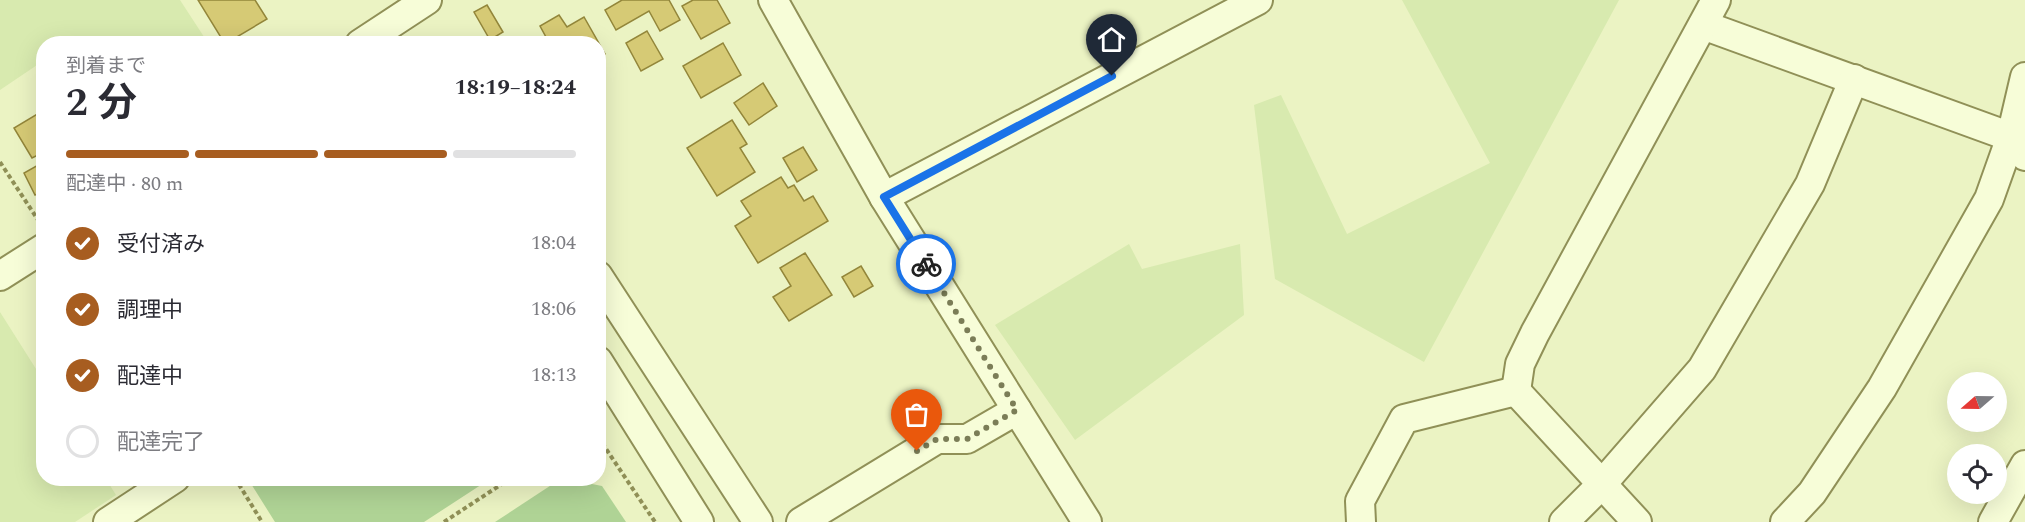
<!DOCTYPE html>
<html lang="ja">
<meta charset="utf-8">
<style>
:root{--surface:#fff;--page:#f7f7f7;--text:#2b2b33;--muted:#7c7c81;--line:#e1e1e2;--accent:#a75d20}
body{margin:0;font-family:Spectral,"Noto Sans JP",serif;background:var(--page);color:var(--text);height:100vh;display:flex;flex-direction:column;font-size:22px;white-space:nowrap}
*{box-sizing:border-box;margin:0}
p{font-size:20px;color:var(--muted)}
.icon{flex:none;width:33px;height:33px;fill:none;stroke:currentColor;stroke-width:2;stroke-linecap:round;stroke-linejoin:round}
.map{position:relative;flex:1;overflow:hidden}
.side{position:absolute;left:36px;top:36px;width:570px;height:450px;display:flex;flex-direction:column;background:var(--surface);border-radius:24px;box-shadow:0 6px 24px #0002}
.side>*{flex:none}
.needle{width:39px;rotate:250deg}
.buttons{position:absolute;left:1947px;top:372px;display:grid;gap:12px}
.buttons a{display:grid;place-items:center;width:60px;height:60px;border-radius:50%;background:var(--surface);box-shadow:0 6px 24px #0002;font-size:30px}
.pin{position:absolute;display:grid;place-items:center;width:51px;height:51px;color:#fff;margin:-62px -26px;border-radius:50% 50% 50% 0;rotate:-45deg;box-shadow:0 0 6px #0007}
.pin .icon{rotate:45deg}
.courier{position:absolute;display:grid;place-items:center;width:60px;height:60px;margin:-30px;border:4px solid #1a73e8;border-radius:50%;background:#fff;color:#222;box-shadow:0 2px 8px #0007}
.overview em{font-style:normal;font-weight:700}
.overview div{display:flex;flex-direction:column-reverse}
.overview{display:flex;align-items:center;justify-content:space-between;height:102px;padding:0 30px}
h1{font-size:39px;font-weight:700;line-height:45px}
.bar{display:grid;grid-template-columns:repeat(4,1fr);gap:9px 6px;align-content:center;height:72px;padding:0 30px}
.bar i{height:8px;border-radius:4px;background:var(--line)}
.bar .on{background:var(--accent)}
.bar p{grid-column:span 4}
ol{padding:0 30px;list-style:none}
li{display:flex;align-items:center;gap:18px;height:66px}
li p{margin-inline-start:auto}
li .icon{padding:6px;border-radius:50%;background:var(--accent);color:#fff;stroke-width:4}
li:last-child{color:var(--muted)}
li i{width:33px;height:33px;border:3px solid var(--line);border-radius:50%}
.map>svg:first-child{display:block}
.farmland{fill:#d8eaaf}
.green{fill:#afd395}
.building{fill:#d6ca75;stroke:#93863a;stroke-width:1.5}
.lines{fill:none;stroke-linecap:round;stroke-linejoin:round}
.minor-casing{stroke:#909057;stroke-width:32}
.path{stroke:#909057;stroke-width:4;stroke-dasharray:4.5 3;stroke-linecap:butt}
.minor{stroke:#f7fdd8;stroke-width:28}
.done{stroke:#7b7d57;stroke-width:6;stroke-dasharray:0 10.8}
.route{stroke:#1a73e8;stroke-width:8}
</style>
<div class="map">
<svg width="2025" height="522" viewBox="0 0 2025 522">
<rect width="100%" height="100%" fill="#ebf3c3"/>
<g class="farmland">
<polygon points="0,0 180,0 208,43 44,44 43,61 0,90"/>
<polygon points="1402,0 1619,0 1424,362 1275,279 1254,105 1281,95 1347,234 1490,163"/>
<polygon points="1129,244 1142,269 1240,244 1244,315 1075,440 995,325"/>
<polygon points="0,312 43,380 44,478 106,479 116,495 75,522 0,522"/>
</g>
<g class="green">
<polygon points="562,478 602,486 626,522 495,522"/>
<polygon points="248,479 247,479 490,479 424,522 275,522"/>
</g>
<g class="building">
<polygon points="198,0 255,0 267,19 225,44"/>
<polygon points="622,0 669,0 680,20 660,31 649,11 616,30 605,10"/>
<polygon points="693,0 717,0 730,23 701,39 682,6"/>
<polygon points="487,5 503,32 490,40 474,12"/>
<polygon points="559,15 567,27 584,17 605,54 598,57 598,44 539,44 547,39 540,26"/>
<polygon points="647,31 663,59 641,71 626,43"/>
<polygon points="723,43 741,75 701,98 683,66"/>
<polygon points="763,83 777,106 749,125 734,103"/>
<polygon points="44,110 44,152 32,158 14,128"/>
<polygon points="732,120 747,144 740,148 755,172 717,196 687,148"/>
<polygon points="803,147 817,170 797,182 783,158"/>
<polygon points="40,164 44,171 44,191 35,195 24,173"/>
<polygon points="781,177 788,188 794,185 804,201 813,196 828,221 758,263 735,226 751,216 741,201"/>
<polygon points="805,253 832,295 789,321 773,297 791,286 780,268"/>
<polygon points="861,266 873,286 854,297 842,277"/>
</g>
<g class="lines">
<defs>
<g id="minor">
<polyline points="773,0 884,197 1087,522"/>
<polyline points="1703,25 2011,137 2025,156"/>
<polyline points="360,44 427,0"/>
<polyline points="884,197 1258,0"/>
<polyline points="0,276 44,248"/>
<polyline points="598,276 758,522"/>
<polyline points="598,361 699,522"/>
<polyline points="1516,391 1520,364 1535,333 1716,0"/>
<polyline points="1516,391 1637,522"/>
<polyline points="108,522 175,478"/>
<polyline points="801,522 937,439 967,439 1017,410"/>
<polyline points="1361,522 1360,501 1404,419 1516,391"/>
<polyline points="1564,522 1602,484 1702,369 1810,184 1854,79"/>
<polyline points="1785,522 1812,493 1882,388 1989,199 2011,137 2025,77"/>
<polyline points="1993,522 2025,465"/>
</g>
</defs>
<use href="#minor" class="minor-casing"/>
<g class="path">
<polyline points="0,162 38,220"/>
<polyline points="598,437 655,522"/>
<polyline points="235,478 262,522"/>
<polyline points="444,522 511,478"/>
</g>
<use href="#minor" class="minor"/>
</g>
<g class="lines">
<polyline class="done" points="917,451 937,439 967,439 1017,410 926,264"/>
<polyline class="route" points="926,264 884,197 1112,76"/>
</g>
</svg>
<div class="buttons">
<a><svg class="needle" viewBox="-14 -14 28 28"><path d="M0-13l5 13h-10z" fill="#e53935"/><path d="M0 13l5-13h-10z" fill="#7c7c81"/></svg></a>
<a><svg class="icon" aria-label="locate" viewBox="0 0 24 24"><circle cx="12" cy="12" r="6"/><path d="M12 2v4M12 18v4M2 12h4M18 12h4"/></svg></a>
</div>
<div class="pin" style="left:917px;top:451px;background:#ea580c"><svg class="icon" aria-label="bag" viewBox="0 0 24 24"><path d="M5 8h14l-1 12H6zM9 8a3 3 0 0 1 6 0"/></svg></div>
<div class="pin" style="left:1112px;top:76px;background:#1f2937"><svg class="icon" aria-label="home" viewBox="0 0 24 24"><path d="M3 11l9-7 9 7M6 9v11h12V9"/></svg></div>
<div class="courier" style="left:926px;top:264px"><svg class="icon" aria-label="bike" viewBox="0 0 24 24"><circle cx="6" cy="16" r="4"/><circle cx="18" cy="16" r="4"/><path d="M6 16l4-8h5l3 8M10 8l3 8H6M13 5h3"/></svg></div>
<section class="side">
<div class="overview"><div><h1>2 分</h1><p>到着まで</p></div><em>18:19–18:24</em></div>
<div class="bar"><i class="on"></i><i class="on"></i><i class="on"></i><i></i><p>配達中 · 80 m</p></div>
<ol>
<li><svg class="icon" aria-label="check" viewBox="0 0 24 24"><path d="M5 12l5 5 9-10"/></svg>受付済み<p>18:04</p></li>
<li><svg class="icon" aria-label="check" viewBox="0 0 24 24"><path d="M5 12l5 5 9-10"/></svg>調理中<p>18:06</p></li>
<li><svg class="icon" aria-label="check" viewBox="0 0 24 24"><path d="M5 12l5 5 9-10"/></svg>配達中<p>18:13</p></li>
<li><i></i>配達完了</li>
</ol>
</section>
</div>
